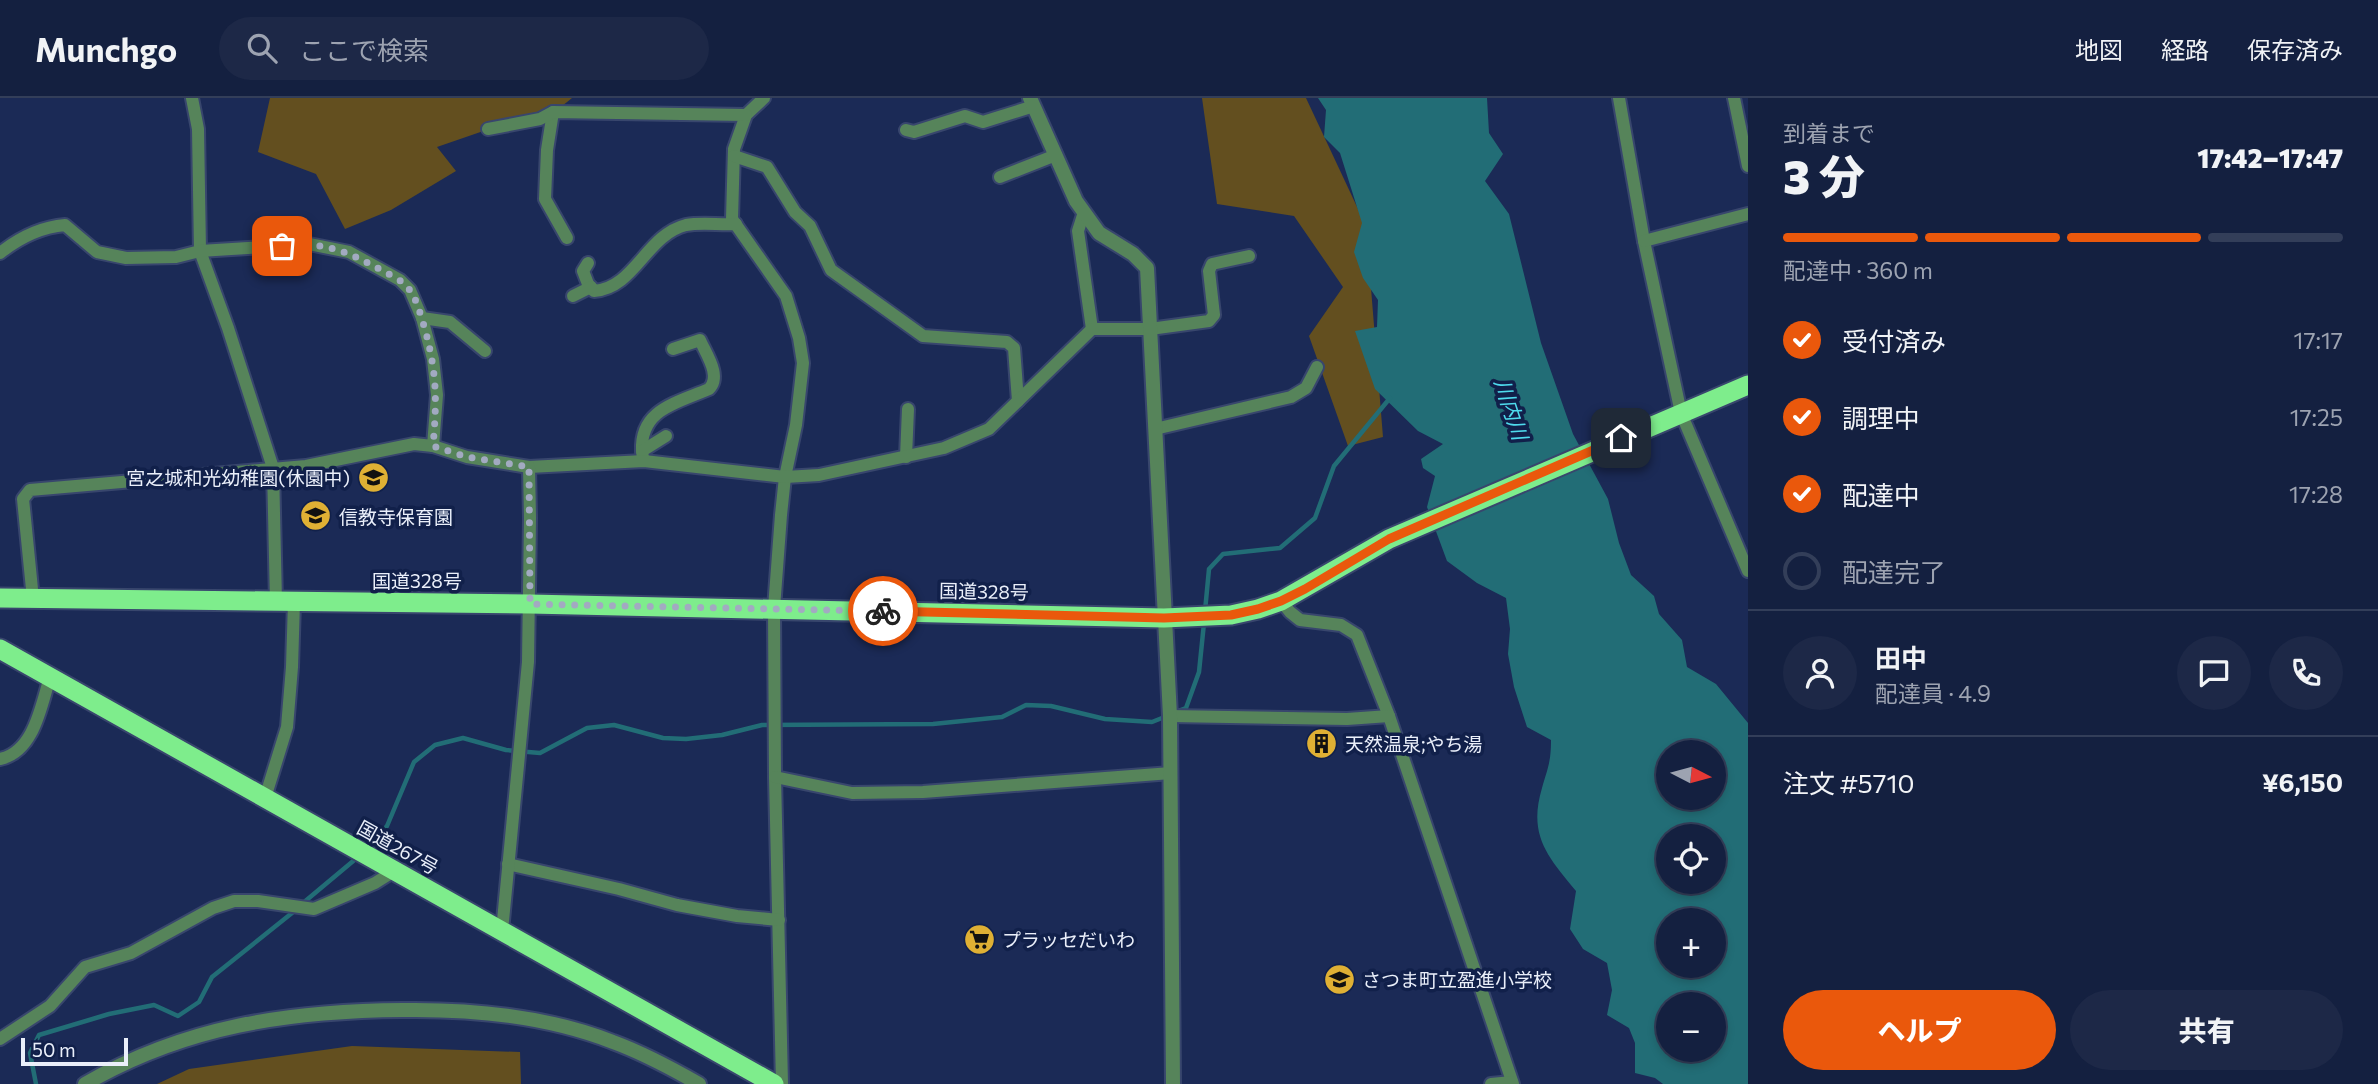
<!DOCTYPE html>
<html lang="ja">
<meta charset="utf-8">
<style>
:root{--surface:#142040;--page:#1d2847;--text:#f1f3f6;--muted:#9da3b1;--line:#333e59;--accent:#ea580c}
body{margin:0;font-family:Commissioner,"Noto Sans JP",sans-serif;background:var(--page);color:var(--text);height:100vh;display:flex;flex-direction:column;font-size:26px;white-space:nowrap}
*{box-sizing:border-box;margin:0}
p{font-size:23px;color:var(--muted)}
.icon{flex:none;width:38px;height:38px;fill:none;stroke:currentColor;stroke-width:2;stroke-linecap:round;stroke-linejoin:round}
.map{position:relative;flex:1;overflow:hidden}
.panel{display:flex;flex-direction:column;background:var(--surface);width:630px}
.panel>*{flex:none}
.needle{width:46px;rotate:96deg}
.fabs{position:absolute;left:1656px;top:642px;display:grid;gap:14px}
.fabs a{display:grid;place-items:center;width:70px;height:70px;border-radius:50%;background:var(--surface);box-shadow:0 4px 10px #0003,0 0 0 2px var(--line);font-size:35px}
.scale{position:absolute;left:21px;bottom:18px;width:107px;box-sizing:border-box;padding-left:7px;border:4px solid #eaeffa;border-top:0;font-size:19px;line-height:24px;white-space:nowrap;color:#eaeffa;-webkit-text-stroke:5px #11204a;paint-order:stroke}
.pin{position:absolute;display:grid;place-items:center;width:60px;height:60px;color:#fff;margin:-30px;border-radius:14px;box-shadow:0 4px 10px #0006}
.courier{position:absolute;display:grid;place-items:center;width:70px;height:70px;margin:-35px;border:5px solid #ea580c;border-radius:50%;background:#fff;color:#222;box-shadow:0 2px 9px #0007}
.summary em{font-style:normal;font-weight:800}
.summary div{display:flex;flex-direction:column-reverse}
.summary{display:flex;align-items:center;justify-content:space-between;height:119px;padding:0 35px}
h1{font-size:46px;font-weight:800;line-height:52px}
.bar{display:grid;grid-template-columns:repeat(4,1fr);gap:10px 7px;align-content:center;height:84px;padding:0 35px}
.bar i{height:9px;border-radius:5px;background:var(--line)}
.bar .on{background:var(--accent)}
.bar p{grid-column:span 4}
.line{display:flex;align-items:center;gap:18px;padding:0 35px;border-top:2px solid var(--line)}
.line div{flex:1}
.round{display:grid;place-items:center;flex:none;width:74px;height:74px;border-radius:37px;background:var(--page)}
ol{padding:0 35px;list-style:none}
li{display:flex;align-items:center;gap:21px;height:77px}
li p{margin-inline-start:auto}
li .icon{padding:7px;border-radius:50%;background:var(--accent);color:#fff;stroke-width:4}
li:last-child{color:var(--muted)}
li i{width:38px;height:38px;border:4px solid var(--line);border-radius:50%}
.primary-button{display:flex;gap:14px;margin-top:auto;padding:14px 35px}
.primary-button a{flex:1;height:80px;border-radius:42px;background:var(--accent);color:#fff;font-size:28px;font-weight:800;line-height:80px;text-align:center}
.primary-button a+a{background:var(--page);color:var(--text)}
header{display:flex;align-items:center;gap:42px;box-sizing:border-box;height:98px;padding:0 35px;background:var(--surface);border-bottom:2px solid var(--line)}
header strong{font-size:33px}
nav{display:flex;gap:38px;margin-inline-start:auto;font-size:24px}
.search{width:490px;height:63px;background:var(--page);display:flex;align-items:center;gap:18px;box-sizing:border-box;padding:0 24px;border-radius:38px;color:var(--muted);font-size:26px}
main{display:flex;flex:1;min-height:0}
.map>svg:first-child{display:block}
.green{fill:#634f1f}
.water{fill:#226d76;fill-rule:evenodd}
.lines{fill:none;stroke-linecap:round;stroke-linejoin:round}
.stream{stroke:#226d76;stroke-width:4.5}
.minor-casing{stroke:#38466d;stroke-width:16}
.tertiary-casing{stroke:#38466d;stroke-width:18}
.trunk-casing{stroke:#38466d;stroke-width:23}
.minor{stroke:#56845a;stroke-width:12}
.tertiary{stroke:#56845a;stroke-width:14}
.trunk{stroke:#7eed8c;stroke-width:19}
.done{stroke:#a2aac1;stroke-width:7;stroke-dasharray:0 12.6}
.route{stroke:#ea580c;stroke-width:9}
.labels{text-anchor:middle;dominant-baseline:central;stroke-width:7;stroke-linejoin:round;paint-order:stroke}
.poi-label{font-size:19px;fill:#eaeffa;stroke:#11204a;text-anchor:start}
.street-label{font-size:19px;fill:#eaeffa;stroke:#11204a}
.water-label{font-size:21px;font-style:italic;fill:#4edbed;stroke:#11204a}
</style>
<header>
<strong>Munchgo</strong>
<div class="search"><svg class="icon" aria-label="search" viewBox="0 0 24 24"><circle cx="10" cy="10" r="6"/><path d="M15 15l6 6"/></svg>ここで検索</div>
<nav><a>地図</a><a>経路</a><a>保存済み</a></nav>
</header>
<main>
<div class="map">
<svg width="1748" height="986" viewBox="0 0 1748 986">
<rect width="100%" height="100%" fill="#1b2a56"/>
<g class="green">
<polygon points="270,0 572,0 546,21 495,29 437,49 456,73 391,112 345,131 316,76 258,54"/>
<polygon points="1202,0 1306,0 1366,128 1383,339 1348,348 1309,238 1343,189 1294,118 1217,106"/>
<polygon points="352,948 520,954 521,986 157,986 189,971"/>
</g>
<path class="water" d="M1318,0h169l2,35 14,21 -18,27 24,33 32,129 32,91 35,65 11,44 12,32 23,21 5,18 23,26 5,27 29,17 32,39v361h-85l-8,-6 -20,-5v-30l-6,-15 -22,-13 5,-25 -5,-27 -24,-14 -13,-20 6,-38c-29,-35 -48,-56 -34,-103 6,-21 9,-26 9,-48l-24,-13 -13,-40 -6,-33 2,-25 -4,-31 -29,-15 -30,-22 -20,-54 8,-31 -12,-8 -2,-9 22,-15 -25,-13 -43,-42 -20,-58 22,-4 1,-27 -15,-22 -9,-26 8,-29 -22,-70 -16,-16 2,-27zM1668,654h45v46h-45zM1668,738h45v46h-45zM1668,822h45v46h-45zM1668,906h45v46h-45z"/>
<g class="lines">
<g class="stream">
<polyline points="1205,513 1209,471 1223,456 1280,450 1315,420 1334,368 1390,300"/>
<polyline points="1178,613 1186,610 1199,574 1204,525"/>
<polyline points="368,751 387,728 414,664 435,647 463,640 506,652 540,655 587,630 614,627 663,640 686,641 722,637 762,627 933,626 1002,619 1026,607 1051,608 1105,621 1152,624 1167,618"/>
<polyline points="303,805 358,759"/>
<polyline points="36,986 30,955 39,937 109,916 154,907 178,918 199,904 212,879 297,811"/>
</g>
<defs>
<g id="minor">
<polyline points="192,0 198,31 200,153 228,230 273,370 276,504"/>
<polyline points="764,0 746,17 734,51 732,121 786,198 799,240 803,265 796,327 785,379 781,417 774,510 775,679 782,986"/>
<polyline points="1619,0 1644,143 1681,315 1748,473"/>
<polyline points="1734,0 1748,68"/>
<polyline points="553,14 547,52 545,101 567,140"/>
<polyline points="488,31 540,21 553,14 746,17"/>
<polyline points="906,32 914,34 965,18 983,24 1034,8"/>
<polyline points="734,58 767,69 795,114 810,128 831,172 923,238 1007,244 1014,250 1018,303"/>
<polyline points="1000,79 1056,57"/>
<polyline points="1084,114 1078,133 1092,231"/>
<polyline points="1644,143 1748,116"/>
<path d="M0,155c19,-15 41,-26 65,-28l32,27 29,6 50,-1 24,-6 109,-7 40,8 51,28 10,10 12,28 11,41 4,36 -4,51"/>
<path d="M588,165l-5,8 5,13 6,7c41,-3 52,-56 92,-66 15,-3 34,0 50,-1"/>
<polyline points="573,198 591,189"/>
<polyline points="422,220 450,224 485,253"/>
<polyline points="1155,331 1291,299 1306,290 1317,269"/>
<path d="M642,353c-2,-42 35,-48 67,-62 13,-13 -3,-35 -9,-49l-27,9"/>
<polyline points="906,359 908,311"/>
<polyline points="643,360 642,353 666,338"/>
<polyline points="33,501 23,401 30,392 306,368 414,346 433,348 467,359 529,369 644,363 785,379 819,377 944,350 989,331 1092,231 1150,231 1209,223 1214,217 1209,173 1212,166 1249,158"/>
<polyline points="1281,503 1290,514 1300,522 1341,527 1357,537 1389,618 1513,986"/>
<polyline points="1170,618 1347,621 1389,618"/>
<path d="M0,661c34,-7 41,-53 50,-82"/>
<polyline points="775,679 852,695 923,694 1171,675"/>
<polyline points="265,700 287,629 292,569 294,504"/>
<polyline points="508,766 619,791 677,807 737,818 779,822"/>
<polyline points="502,833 528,564 530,420 529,369"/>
<polyline points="0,941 50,908 85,869 131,855 213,810 234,803 258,803 314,811 375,785 394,773"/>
<polyline points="1491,986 1512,984"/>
</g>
<g id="tertiary">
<polyline points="1030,0 1076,103 1099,135 1133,156 1147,170 1170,618 1173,986"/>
<path d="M85,986c100,-58 204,-73 318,-74 70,-1 144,6 210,32 30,11 58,26 86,42"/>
</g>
<g id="trunk">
<polyline points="0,500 530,506 1164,520 1231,517 1258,511 1281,503 1389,441 1748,287"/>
<polyline points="0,551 774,986"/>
</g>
</defs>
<use href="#minor" class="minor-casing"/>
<use href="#tertiary" class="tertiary-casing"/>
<use href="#trunk" class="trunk-casing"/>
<use href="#minor" class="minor"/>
<use href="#tertiary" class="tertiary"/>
<use href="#trunk" class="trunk"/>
</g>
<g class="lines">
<path class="done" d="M282,148c44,-4 63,4 101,25 9,5 20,10 26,18 8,10 12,28 16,40 12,46 12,70 8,117l34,11 62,10 1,137 353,7"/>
<polyline class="route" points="883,513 1164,520 1231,517 1258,511 1281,503 1305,491 1389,441 1621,340"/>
</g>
<defs>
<symbol id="school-disc" viewBox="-11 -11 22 22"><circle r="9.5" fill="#dfb034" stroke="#11204a"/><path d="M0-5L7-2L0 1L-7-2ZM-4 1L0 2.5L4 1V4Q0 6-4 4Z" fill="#111"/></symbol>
<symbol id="building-disc" viewBox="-11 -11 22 22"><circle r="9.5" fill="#dfb034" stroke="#11204a"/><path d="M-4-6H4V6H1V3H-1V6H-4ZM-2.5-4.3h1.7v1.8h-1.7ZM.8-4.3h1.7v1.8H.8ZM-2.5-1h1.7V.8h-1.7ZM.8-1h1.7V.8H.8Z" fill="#111"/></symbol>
<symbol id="supermarket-disc" viewBox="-11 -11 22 22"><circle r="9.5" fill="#dfb034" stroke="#11204a"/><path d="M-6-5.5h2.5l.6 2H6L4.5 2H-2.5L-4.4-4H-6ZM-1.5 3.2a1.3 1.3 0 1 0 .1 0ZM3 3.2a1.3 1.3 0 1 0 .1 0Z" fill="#111"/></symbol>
</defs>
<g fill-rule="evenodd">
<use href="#school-disc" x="356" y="362" width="35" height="35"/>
<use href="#school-disc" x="298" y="400" width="35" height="35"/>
<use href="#building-disc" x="1304" y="628" width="35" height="35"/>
<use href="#supermarket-disc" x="962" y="824" width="35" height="35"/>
<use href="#school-disc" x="1322" y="864" width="35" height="35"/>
</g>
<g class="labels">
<g class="poi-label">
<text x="350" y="379" text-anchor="end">宮之城和光幼稚園(休園中)</text>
<text x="339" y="418">信教寺保育園</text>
<text x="1345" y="645">天然温泉;やち湯</text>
<text x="1002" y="841">プラッセだいわ</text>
<text x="1362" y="881">さつま町立盈進小学校</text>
</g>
<g class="street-label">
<text x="417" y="482">国道328号</text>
<text transform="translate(984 493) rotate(1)">国道328号</text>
<text transform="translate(398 749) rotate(29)">国道267号</text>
</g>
<g class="water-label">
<text transform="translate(1512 311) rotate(72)">川内川</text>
</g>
</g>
</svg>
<div class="fabs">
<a><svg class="needle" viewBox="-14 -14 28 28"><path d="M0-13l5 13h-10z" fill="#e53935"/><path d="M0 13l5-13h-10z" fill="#9da3b1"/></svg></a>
<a><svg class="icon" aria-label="locate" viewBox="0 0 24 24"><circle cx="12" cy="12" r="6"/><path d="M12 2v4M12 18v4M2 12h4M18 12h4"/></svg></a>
<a>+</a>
<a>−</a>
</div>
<div class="scale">50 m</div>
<div class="pin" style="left:282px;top:148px;background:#ea580c"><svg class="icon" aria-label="bag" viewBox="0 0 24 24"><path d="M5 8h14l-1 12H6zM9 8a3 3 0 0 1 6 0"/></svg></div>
<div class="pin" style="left:1621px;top:340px;background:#1f2937"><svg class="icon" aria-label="home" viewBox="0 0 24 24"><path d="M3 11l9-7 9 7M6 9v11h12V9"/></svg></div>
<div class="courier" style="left:883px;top:513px"><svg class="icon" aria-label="bike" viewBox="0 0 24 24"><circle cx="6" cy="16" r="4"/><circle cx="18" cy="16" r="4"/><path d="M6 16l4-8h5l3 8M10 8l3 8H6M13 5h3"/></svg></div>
</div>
<section class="panel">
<div class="summary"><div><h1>3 分</h1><p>到着まで</p></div><em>17:42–17:47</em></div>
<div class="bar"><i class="on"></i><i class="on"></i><i class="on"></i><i></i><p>配達中 · 360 m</p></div>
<ol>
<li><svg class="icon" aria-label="check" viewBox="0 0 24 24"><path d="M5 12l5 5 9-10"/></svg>受付済み<p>17:17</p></li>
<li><svg class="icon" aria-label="check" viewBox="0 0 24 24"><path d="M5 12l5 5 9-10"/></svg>調理中<p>17:25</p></li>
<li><svg class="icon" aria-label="check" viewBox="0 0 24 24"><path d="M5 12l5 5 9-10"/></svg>配達中<p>17:28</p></li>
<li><i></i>配達完了</li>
</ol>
<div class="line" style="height:126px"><a class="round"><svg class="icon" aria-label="person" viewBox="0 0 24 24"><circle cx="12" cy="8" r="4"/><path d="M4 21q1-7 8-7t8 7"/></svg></a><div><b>田中</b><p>配達員 · 4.9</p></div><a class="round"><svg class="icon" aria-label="chat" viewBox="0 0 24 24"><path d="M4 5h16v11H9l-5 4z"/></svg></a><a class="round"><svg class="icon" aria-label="phone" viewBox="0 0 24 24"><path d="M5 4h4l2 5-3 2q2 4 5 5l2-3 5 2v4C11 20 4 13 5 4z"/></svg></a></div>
<div class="line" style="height:91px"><div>注文 #5710</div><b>¥6,150</b></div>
<div class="primary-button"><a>ヘルプ</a><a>共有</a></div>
</section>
</main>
